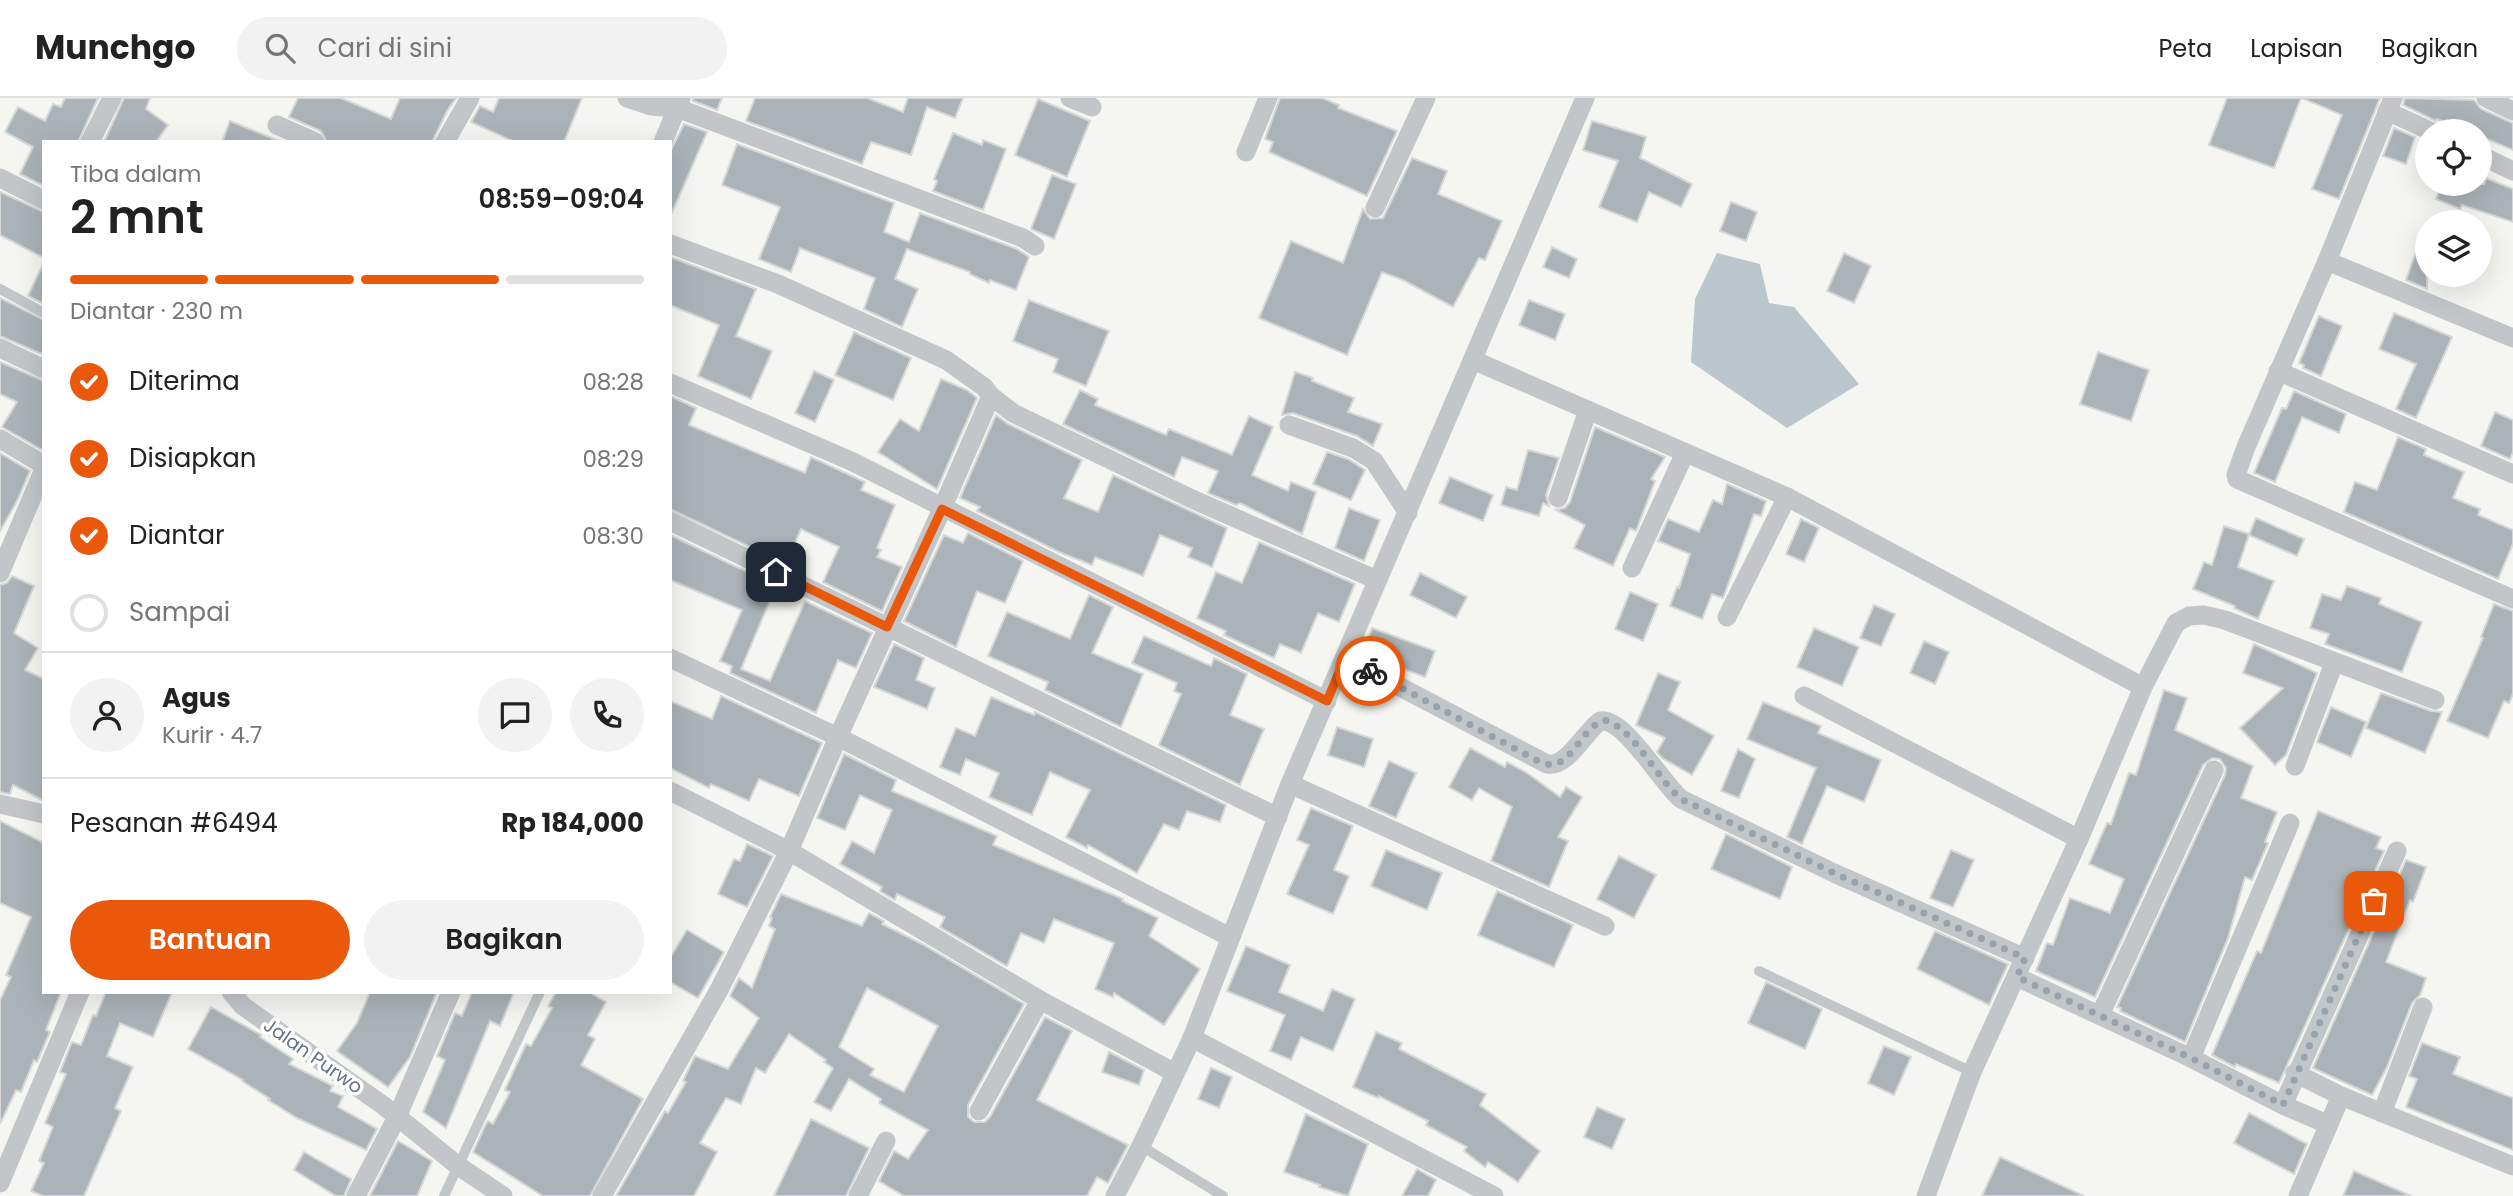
<!DOCTYPE html>
<html lang="id">
<meta charset="utf-8">
<style>
:root{--surface:#fff;--page:#f2f2f2;--text:#222;--muted:#767676;--line:#e0e0e0;--accent:#ea580c}
body{margin:0;font-family:Poppins,sans-serif;background:var(--page);color:var(--text);height:100vh;display:flex;flex-direction:column;font-size:26px;white-space:nowrap}
*{box-sizing:border-box;margin:0}
p{font-size:23px;color:var(--muted)}
.icon{flex:none;width:38px;height:38px;fill:none;stroke:currentColor;stroke-width:2;stroke-linecap:round;stroke-linejoin:round}
.map{position:relative;flex:1;overflow:hidden}
.drawer{position:absolute;left:42px;top:42px;width:630px;height:854px;display:flex;flex-direction:column;background:var(--surface);border-radius:0px;box-shadow:0 7px 28px #0002}
.drawer>*{flex:none}
.tools{position:absolute;left:2415px;top:21px;display:grid;gap:14px}
.tools a{display:grid;place-items:center;width:77px;height:77px;border-radius:50%;background:var(--surface);box-shadow:0 7px 28px #0002;font-size:35px}
.pin{position:absolute;display:grid;place-items:center;width:60px;height:60px;color:#fff;margin:-30px;border-radius:14px;box-shadow:0 4px 10px #0006}
.courier{position:absolute;display:grid;place-items:center;width:70px;height:70px;margin:-35px;border:5px solid #ea580c;border-radius:50%;background:#fff;color:#222;box-shadow:0 2px 9px #0007}
.headline em{font-style:normal;font-weight:600}
.headline div{display:flex;flex-direction:column-reverse}
.headline{display:flex;align-items:center;justify-content:space-between;height:119px;padding:0 28px}
h1{font-size:46px;font-weight:600;line-height:52px}
.bar{display:grid;grid-template-columns:repeat(4,1fr);gap:10px 7px;align-content:center;height:84px;padding:0 28px}
.bar i{height:9px;border-radius:5px;background:var(--line)}
.bar .on{background:var(--accent)}
.bar p{grid-column:span 4}
.line{display:flex;align-items:center;gap:18px;padding:0 28px;border-top:2px solid var(--line)}
.line div{flex:1}
.round{display:grid;place-items:center;flex:none;width:74px;height:74px;border-radius:37px;background:var(--page)}
ol{padding:0 28px;list-style:none}
li{display:flex;align-items:center;gap:21px;height:77px}
li p{margin-inline-start:auto}
li .icon{padding:7px;border-radius:50%;background:var(--accent);color:#fff;stroke-width:4}
li:last-child{color:var(--muted)}
li i{width:38px;height:38px;border:4px solid var(--line);border-radius:50%}
.action{display:flex;gap:14px;margin-top:auto;padding:14px 28px}
.action a{flex:1;height:80px;border-radius:42px;background:var(--accent);color:#fff;font-size:28px;font-weight:600;line-height:80px;text-align:center}
.action a+a{background:var(--page);color:var(--text)}
header{display:flex;align-items:center;gap:42px;box-sizing:border-box;height:98px;padding:0 35px;background:var(--surface);border-bottom:2px solid var(--line)}
header strong{font-size:33px}
nav{display:flex;gap:38px;margin-inline-start:auto;font-size:24px}
.search{width:490px;height:63px;background:var(--page);display:flex;align-items:center;gap:18px;box-sizing:border-box;padding:0 24px;border-radius:38px;color:var(--muted);font-size:26px}
.map>svg:first-child{display:block}
.water{fill:#bbc7cc}
.building{fill:#abb3b8;stroke:#d6d6d4;stroke-width:2;fill-rule:evenodd}
.lines{fill:none;stroke-linecap:round;stroke-linejoin:round}
.lane{stroke:#c2c6c9;stroke-width:10}
.street{stroke:#c2c6c9;stroke-width:19}
.done{stroke:#97a2aa;stroke-width:7;stroke-dasharray:0 12.6}
.route{stroke:#ea580c;stroke-width:9}
.labels{text-anchor:middle;dominant-baseline:central;stroke-width:7;stroke-linejoin:round;paint-order:stroke}
.street-label{font-size:19px;fill:#647583;stroke:#fff}
</style>
<header>
<strong>Munchgo</strong>
<div class="search"><svg class="icon" aria-label="search" viewBox="0 0 24 24"><circle cx="10" cy="10" r="6"/><path d="M15 15l6 6"/></svg>Cari di sini</div>
<nav><a>Peta</a><a>Lapisan</a><a>Bagikan</a></nav>
</header>
<div class="map">
<svg width="2513" height="1098" viewBox="0 0 2513 1098">
<rect width="100%" height="100%" fill="#f5f5f1"/>
<polygon class="water" points="1717,155 1760,166 1769,205 1794,209 1859,286 1787,330 1691,264 1695,201"/>
<g class="building">
<polygon points="65,0 98,0 78,44 44,44 44,88 20,76 33,49 5,34 18,9 45,23 53,6 61,9"/>
<polygon points="124,0 150,0 146,11 168,27 156,44 104,44"/>
<polygon points="298,0 341,0 391,21 400,0 456,0 447,13 432,44 327,44 321,33 289,19"/>
<polygon points="499,0 582,0 564,44 515,44 471,24 480,8 493,14"/>
<polygon points="693,0 722,0 717,12 693,3"/>
<polygon points="755,0 867,0 903,14 908,0 963,0 955,20 927,9 911,57 871,44 862,66 746,23"/>
<polygon points="1280,0 1322,0 1339,7 1338,10 1397,33 1367,98 1269,54 1273,44 1265,41"/>
<polygon points="2227,0 2301,0 2274,70 2209,47"/>
<polygon points="2302,0 2380,0 2339,101 2312,91 2342,17"/>
<polygon points="2405,0 2474,2 2481,11 2513,25 2513,52 2480,38 2480,33 2468,33 2437,21 2436,23 2403,7"/>
<polygon points="1038,1 1090,23 1067,79 1015,57"/>
<polygon points="230,23 279,43 279,44 222,44"/>
<polygon points="1592,23 1646,39 1640,60 1692,86 1681,109 1649,94 1637,124 1599,109 1618,63 1583,52"/>
<polygon points="684,26 707,34 670,119 670,54"/>
<polygon points="2394,30 2415,39 2406,66 2383,58"/>
<polygon points="953,35 982,47 983,42 1006,51 983,112 933,93 937,83 934,81"/>
<polygon points="737,46 894,105 884,134 909,144 920,115 1017,151 1029,159 1016,192 990,182 989,185 970,176 970,174 907,151 895,181 918,191 902,229 864,211 875,180 800,150 791,174 759,161 780,109 722,87"/>
<polygon points="1412,60 1447,73 1438,96 1502,123 1485,162 1479,160 1453,209 1403,182 1382,174 1347,257 1259,220 1291,143 1343,165 1363,111 1370,121 1383,120"/>
<polygon points="1052,77 1076,86 1054,141 1031,131"/>
<polygon points="2486,80 2513,91 2513,124 2462,107 2460,111 2436,101 2442,86 2484,86"/>
<polygon points="0,94 44,114 44,160 0,137"/>
<polygon points="1731,104 1757,114 1746,143 1720,133"/>
<polygon points="2425,129 2427,129 2427,191 2406,182"/>
<polygon points="1552,149 1577,161 1569,180 1543,169"/>
<polygon points="1844,155 1871,168 1854,205 1827,193"/>
<polygon points="670,159 756,191 736,238 772,253 751,301 698,278 719,227 670,207"/>
<polygon points="44,164 44,206 28,198"/>
<polygon points="0,200 44,222 44,257 0,238"/>
<polygon points="1029,202 1109,233 1086,288 1053,274 1058,261 1013,243"/>
<polygon points="1529,202 1565,216 1555,242 1519,227"/>
<polygon points="2394,215 2452,239 2416,320 2396,311 2416,266 2379,251"/>
<polygon points="2319,218 2342,228 2321,278 2303,270 2304,267 2299,265"/>
<polygon points="854,234 911,260 893,302 835,277"/>
<polygon points="2098,254 2149,272 2131,323 2080,306"/>
<polygon points="0,264 44,283 44,353 2,329 17,304 0,296"/>
<polygon points="814,273 834,282 815,324 795,315"/>
<polygon points="1295,274 1313,280 1312,283 1354,300 1348,314 1382,326 1373,348 1357,338 1293,315 1282,317"/>
<polygon points="941,281 967,292 977,300 937,391 878,354 900,321 919,333"/>
<polygon points="1080,292 1098,301 1095,307 1166,337 1169,331 1232,357 1249,318 1273,329 1252,377 1288,393 1291,384 1316,394 1302,436 1240,405 1236,407 1208,395 1218,373 1182,359 1174,379 1063,326"/>
<polygon points="2294,293 2346,316 2339,335 2302,319 2275,384 2254,375 2282,310 2286,311"/>
<polygon points="670,298 696,310 689,327 805,375 811,359 865,384 861,392 895,407 877,450 881,452 877,459 902,469 882,513 823,484 839,449 801,431 786,466 670,411"/>
<polygon points="2495,314 2513,322 2513,354 2510,361 2481,348"/>
<polygon points="996,317 1008,326 1082,362 1064,400 1098,414 1113,377 1227,430 1212,469 1188,459 1192,450 1160,437 1143,478 1095,459 1092,467 1059,454 977,413 980,409 960,400"/>
<polygon points="1595,329 1665,359 1651,381 1655,383 1636,433 1630,430 1613,468 1574,450 1585,427 1556,412 1565,410 1570,404"/>
<polygon points="2398,339 2426,351 2424,357 2464,374 2453,400 2480,411 2478,417 2513,432 2513,446 2498,481 2344,414 2355,384 2377,392"/>
<polygon points="1528,352 1559,360 1546,397 1549,408 1543,405 1539,418 1501,407 1506,389 1517,392"/>
<polygon points="1327,354 1348,361 1365,372 1351,402 1313,386"/>
<polygon points="0,355 30,373 17,403 0,433"/>
<polygon points="1450,379 1493,397 1483,423 1439,405"/>
<polygon points="1727,386 1766,403 1761,418 1754,416 1723,500 1712,496 1702,521 1670,508 1677,489 1679,490 1690,456 1658,443 1668,421 1699,434 1713,402 1722,406"/>
<polygon points="1349,410 1380,422 1364,463 1335,450"/>
<polygon points="2256,420 2304,441 2297,458 2249,437"/>
<polygon points="1801,421 1819,430 1804,464 1786,456"/>
<polygon points="2224,428 2249,436 2238,469 2274,483 2258,521 2234,510 2235,508 2193,491 2204,464 2212,467"/>
<polygon points="968,435 1023,463 1005,505 977,493 956,549 904,523 944,437 963,445"/>
<polygon points="670,437 776,488 741,571 770,583 805,503 872,535 856,570 838,562 816,615 730,575 732,568 720,563 742,512 670,482"/>
<polygon points="1259,444 1355,486 1339,524 1318,515 1301,555 1280,546 1274,560 1224,537 1226,533 1197,520 1216,474 1242,485"/>
<polygon points="1420,475 1467,499 1456,520 1410,497"/>
<polygon points="12,478 34,488 14,535 38,550 25,572 44,581 44,703 13,687 10,696 0,694 0,487 7,485"/>
<polygon points="2347,488 2381,500 2379,506 2422,524 2402,574 2325,546 2329,536 2310,530 2322,496 2341,502"/>
<polygon points="1630,494 1658,506 1643,543 1615,531"/>
<polygon points="1089,497 1113,509 1092,555 1143,576 1121,629 1045,592 1048,584 988,558 1007,514 1070,541"/>
<polygon points="2494,506 2513,513 2513,596 2509,605 2504,603 2488,640 2447,623 2483,540 2481,539"/>
<polygon points="1874,507 1895,516 1881,548 1860,540"/>
<polygon points="1372,530 1435,553 1425,579 1363,556"/>
<polygon points="1814,530 1859,549 1842,588 1797,569"/>
<polygon points="1144,538 1211,568 1214,560 1247,576 1230,617 1264,631 1240,687 1159,647 1181,596 1174,593 1177,585 1132,565"/>
<polygon points="1924,543 1949,554 1935,586 1910,575"/>
<polygon points="894,546 924,560 916,582 935,590 927,611 874,589"/>
<polygon points="2254,546 2317,575 2286,657 2275,667 2240,630 2283,590 2243,575"/>
<polygon points="1658,575 1680,584 1668,612 1714,638 1692,677 1662,660 1657,654 1665,640 1636,627"/>
<polygon points="2164,592 2187,600 2175,632 2253,668 2241,700 2277,714 2265,744 2268,745 2252,782 2245,779 2228,840 2185,944 2120,913 2121,910 2117,909 2225,677 2226,670 2220,661 2212,660 2203,667 2095,899 2036,873 2047,845 2053,847 2070,800 2110,815 2124,781 2089,766 2107,725 2111,726 2129,675 2136,677"/>
<polygon points="2381,595 2431,613 2442,614 2425,655 2366,630"/>
<polygon points="721,598 822,645 799,698 759,681 749,703 711,686 709,690 670,670 670,603 712,621"/>
<polygon points="991,599 1034,617 1035,614 1226,707 1220,724 1187,713 1179,732 1164,726 1137,775 1088,747 1087,750 1066,739 1090,692 1050,674 1032,717 989,699 999,675 966,661 960,677 940,669 956,630 975,638"/>
<polygon points="1763,604 1821,628 1818,635 1881,662 1864,704 1827,688 1802,746 1787,739 1816,670 1747,641"/>
<polygon points="2331,609 2366,624 2351,659 2317,644"/>
<polygon points="1337,629 1373,641 1364,669 1328,657"/>
<polygon points="1470,650 1505,669 1507,664 1527,675 1560,699 1566,689 1582,699 1558,739 1568,743 1549,789 1491,763 1512,709 1479,690 1472,702 1449,689"/>
<polygon points="1738,651 1755,661 1739,700 1721,693"/>
<polygon points="844,656 896,682 892,693 997,738 993,747 1123,801 1122,803 1158,820 1149,838 1200,871 1164,927 1114,895 1113,899 1095,891 1114,845 1054,821 1044,845 1021,835 1007,868 940,829 945,819 897,796 895,802 880,793 882,789 840,766 852,743 874,755 892,712 860,697 845,732 817,720"/>
<polygon points="1389,663 1416,675 1396,720 1369,708"/>
<polygon points="1311,710 1353,728 1334,772 1349,778 1333,816 1287,796 1309,747 1297,742"/>
<polygon points="2318,713 2381,739 2376,750 2384,753 2279,985 2236,966 2235,969 2212,957 2257,853 2261,855"/>
<polygon points="0,723 44,745 44,894 61,894 46,932 50,934 37,964 34,962 21,994 16,992 0,1026 0,902 11,879 6,877 31,819 0,805"/>
<polygon points="1726,736 1792,769 1780,801 1711,771"/>
<polygon points="747,746 773,758 747,809 718,796 734,761 740,763"/>
<polygon points="1386,752 1442,775 1427,812 1371,788"/>
<polygon points="1951,752 1974,762 1953,809 1930,800"/>
<polygon points="1619,758 1656,777 1634,820 1597,801"/>
<polygon points="2406,762 2426,769 2413,804 2410,802 2386,864 2426,880 2420,897 2412,905 2387,969 2372,997 2313,970"/>
<polygon points="1497,793 1573,827 1554,869 1478,837"/>
<path d="M781,796l81,32 7,-13 15,8 -2,3 40,20 102,60 -56,101v12l6,5h11l5,-5 55,-100 27,14 -35,69 91,45 -20,38 -11,-6 -10,19h-183l-25,-15 15,-30 14,8 20,-29 -49,-27 2,-4 -32,-20 -18,32 -17,-9 19,-34 -9,-6 2,-2 -37,-26 -24,39 -9,-5 -15,36 -15,-6 -26,45 17,9 -23,44h-78l49,-85 3,2 18,-31 -3,-1 12,-25 33,13 31,-51 -29,-22 9,-18 13,10 23,-59 -6,-3 3,-8 -2,-1zM867,890l71,38 -34,66 -34,-17 4,-6 -35,-22z"/>
<polygon points="687,832 724,854 698,900 670,884 670,860"/>
<polygon points="1935,833 2008,866 1989,907 1917,871"/>
<polygon points="1246,848 1290,867 1279,894 1323,913 1332,891 1355,901 1333,953 1301,939 1291,962 1270,953 1285,917 1227,893"/>
<polygon points="1766,884 1822,911 1805,951 1748,925"/>
<polygon points="106,894 172,894 153,939 120,925 107,958 133,969 115,1010 121,1013 84,1098 43,1098 31,1093 44,1065 39,1063 53,1029 45,1025 66,976 60,974 72,944 81,947 93,917 96,918"/>
<polygon points="370,894 437,894 410,959 388,989 337,953 357,925"/>
<polygon points="472,894 514,894 500,928 490,923 446,1030 423,1014 445,962 437,958 455,915 462,918"/>
<polygon points="556,894 589,894 606,904 588,937 595,941 581,967 643,1001 590,1098 543,1098 473,1054 486,1026 488,1023 493,1026 510,994 505,992 526,946 531,948 552,910 548,908"/>
<polygon points="211,909 261,937 260,939 293,961 289,966 333,988 330,993 343,998 338,1009 377,1031 366,1052 297,1020 268,1002 270,1001 242,983 243,982 188,951"/>
<polygon points="1376,934 1402,945 1399,951 1486,996 1480,1007 1540,1053 1518,1084 1488,1064 1485,1069 1464,1053 1467,1049 1426,1027 1428,1023 1379,998 1378,1000 1353,989"/>
<polygon points="2422,945 2460,959 2453,976 2513,1000 2513,1052 2406,1009 2417,981 2409,978"/>
<polygon points="1884,948 1911,959 1894,997 1868,985"/>
<polygon points="1109,954 1144,972 1139,987 1102,974"/>
<polygon points="1211,970 1232,979 1219,1010 1198,1001"/>
<polygon points="1597,1009 1625,1021 1612,1051 1584,1039"/>
<polygon points="2249,1015 2307,1046 2294,1076 2234,1045"/>
<polygon points="1306,1016 1368,1046 1348,1098 1319,1089 1320,1087 1284,1074"/>
<polygon points="811,1021 869,1050 846,1098 774,1098"/>
<polygon points="398,1043 432,1063 417,1098 370,1098"/>
<polygon points="304,1054 351,1081 344,1098 336,1098 294,1072"/>
<polygon points="2000,1059 2084,1098 1982,1098"/>
<polygon points="1417,1071 1436,1082 1428,1098 1402,1098"/>
<polygon points="2354,1073 2411,1098 2343,1098"/>
</g>
<g class="lines">
<g class="lane">
<polyline points="0,191 44,215"/>
<polyline points="1759,873 1972,974"/>
<polyline points="1141,1048 1223,1098"/>
<polyline points="444,1098 540,894"/>
</g>
<g class="street">
<polyline points="627,0 651,8 677,10 681,1"/>
<polyline points="1070,0 1092,9"/>
<polyline points="2393,0 2327,163 2246,349 2236,377 2237,381 2513,501"/>
<polyline points="2486,0 2513,13"/>
<polyline points="2387,13 2430,33"/>
<polyline points="277,27 315,44"/>
<polyline points="90,44 112,0"/>
<polyline points="445,44 470,0"/>
<polyline points="663,44 677,10 1023,140 1035,148"/>
<polyline points="1246,54 1268,0"/>
<polyline points="2480,57 2513,73"/>
<polyline points="0,80 44,102"/>
<polyline points="1375,110 1426,0"/>
<polyline points="670,146 778,186 946,262 984,289 991,298 1013,315 1192,401 1377,482"/>
<polyline points="2327,163 2513,240"/>
<polyline points="0,250 44,271"/>
<polyline points="1473,262 1787,399 2143,589"/>
<polyline points="2278,273 2513,376"/>
<polyline points="670,285 851,363 1327,603"/>
<polyline points="1289,327 1353,350 1374,363 1408,415"/>
<polyline points="0,341 44,367"/>
<polyline points="1558,400 1588,312"/>
<polyline points="670,423 1278,719"/>
<polyline points="1632,470 1685,355"/>
<polyline points="0,475 44,371"/>
<polyline points="1727,519 1787,399"/>
<polyline points="670,560 838,639 1230,839"/>
<path d="M1345,560l202,106c20,4 37,-31 53,-43 24,-4 61,61 81,78l153,74 191,85"/>
<polyline points="1804,598 2079,741"/>
<polyline points="2295,668 2334,565"/>
<polyline points="1290,686 1605,828"/>
<polyline points="670,693 789,753 1040,902 1175,975"/>
<polyline points="0,706 44,716"/>
<polyline points="2017,879 2191,960 2283,1007 2327,1026"/>
<polyline points="231,894 243,908 384,1008 457,1067 503,1098"/>
<polyline points="2100,917 2214,672"/>
<polyline points="1192,940 1494,1098"/>
<polyline points="2191,960 2290,725"/>
<polyline points="2295,975 2341,998 2513,1068"/>
<polyline points="2283,1007 2397,753"/>
<polyline points="979,1013 1040,902"/>
<polyline points="2382,1015 2423,909"/>
<polyline points="0,1085 80,894"/>
<polyline points="356,1098 397,1019 451,894"/>
<polyline points="602,1098 719,892 789,753 838,639 942,411 991,298"/>
<polyline points="858,1098 886,1043"/>
<polyline points="1115,1098 1141,1048 1192,940 1290,686 1585,0"/>
<polyline points="1926,1098 1972,974 2079,741 2143,589 2176,525 2189,518 2204,517 2225,522 2435,602"/>
<polyline points="2298,1098 2341,998"/>
</g>
</g>
<g class="lines">
<path class="done" d="M1370,573l170,91 12,3c23,-5 30,-37 52,-45 30,8 52,58 77,79l153,74 191,85 -8,19 174,81 92,47 91,-204"/>
<polyline class="route" points="776,474 887,529 942,411 1327,603 1345,560 1370,573"/>
</g>
<g class="labels">
<g class="street-label">
<text transform="translate(313 958) rotate(35)">Jalan Purwo</text>
</g>
</g>
</svg>
<div class="tools">
<a><svg class="icon" aria-label="locate" viewBox="0 0 24 24"><circle cx="12" cy="12" r="6"/><path d="M12 2v4M12 18v4M2 12h4M18 12h4"/></svg></a>
<a><svg class="icon" aria-label="layers" viewBox="0 0 24 24"><path d="M12 4l9 5-9 5-9-5zM3 14l9 5 9-5"/></svg></a>
</div>
<div class="pin" style="left:2374px;top:803px;background:#ea580c"><svg class="icon" aria-label="bag" viewBox="0 0 24 24"><path d="M5 8h14l-1 12H6zM9 8a3 3 0 0 1 6 0"/></svg></div>
<div class="pin" style="left:776px;top:474px;background:#1f2937"><svg class="icon" aria-label="home" viewBox="0 0 24 24"><path d="M3 11l9-7 9 7M6 9v11h12V9"/></svg></div>
<div class="courier" style="left:1370px;top:573px"><svg class="icon" aria-label="bike" viewBox="0 0 24 24"><circle cx="6" cy="16" r="4"/><circle cx="18" cy="16" r="4"/><path d="M6 16l4-8h5l3 8M10 8l3 8H6M13 5h3"/></svg></div>
<section class="drawer">
<div class="headline"><div><h1>2 mnt</h1><p>Tiba dalam</p></div><em>08:59–09:04</em></div>
<div class="bar"><i class="on"></i><i class="on"></i><i class="on"></i><i></i><p>Diantar · 230 m</p></div>
<ol>
<li><svg class="icon" aria-label="check" viewBox="0 0 24 24"><path d="M5 12l5 5 9-10"/></svg>Diterima<p>08:28</p></li>
<li><svg class="icon" aria-label="check" viewBox="0 0 24 24"><path d="M5 12l5 5 9-10"/></svg>Disiapkan<p>08:29</p></li>
<li><svg class="icon" aria-label="check" viewBox="0 0 24 24"><path d="M5 12l5 5 9-10"/></svg>Diantar<p>08:30</p></li>
<li><i></i>Sampai</li>
</ol>
<div class="line" style="height:126px"><a class="round"><svg class="icon" aria-label="person" viewBox="0 0 24 24"><circle cx="12" cy="8" r="4"/><path d="M4 21q1-7 8-7t8 7"/></svg></a><div><b>Agus</b><p>Kurir · 4.7</p></div><a class="round"><svg class="icon" aria-label="chat" viewBox="0 0 24 24"><path d="M4 5h16v11H9l-5 4z"/></svg></a><a class="round"><svg class="icon" aria-label="phone" viewBox="0 0 24 24"><path d="M5 4h4l2 5-3 2q2 4 5 5l2-3 5 2v4C11 20 4 13 5 4z"/></svg></a></div>
<div class="line" style="height:91px"><div>Pesanan #6494</div><b>Rp 184,000</b></div>
<div class="action"><a>Bantuan</a><a>Bagikan</a></div>
</section>
</div>
